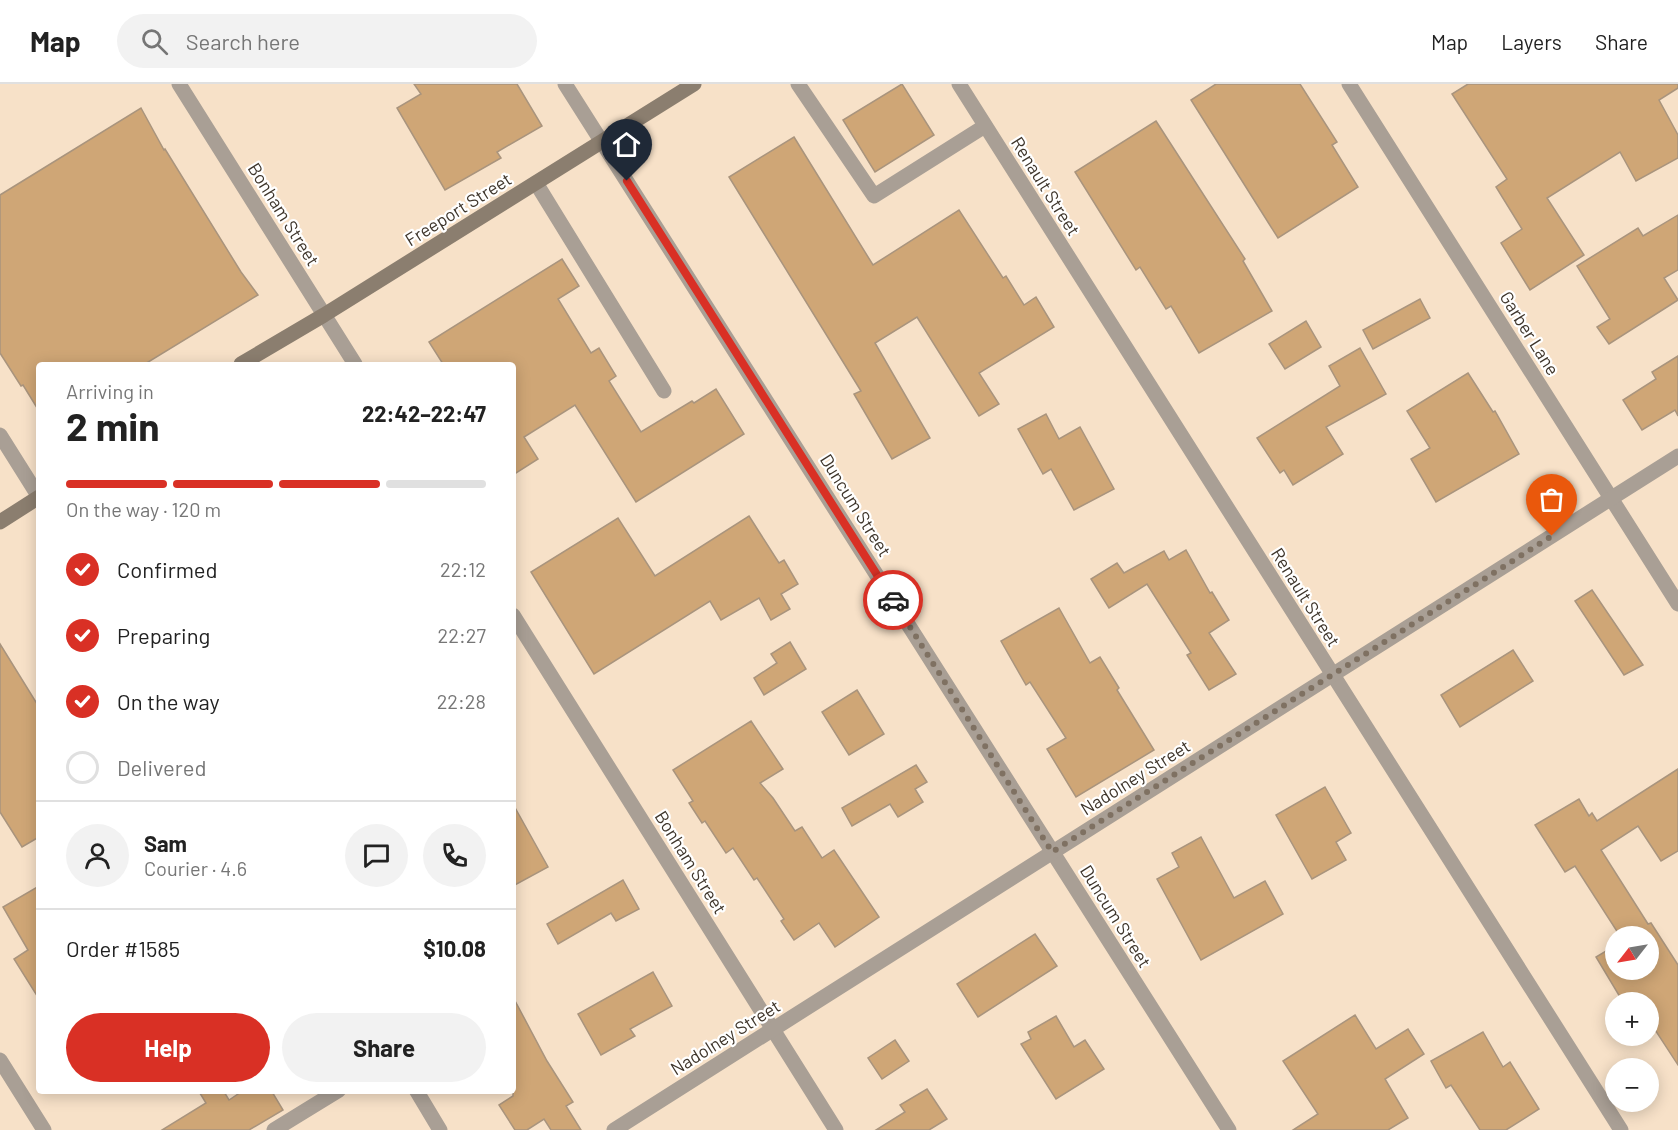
<!DOCTYPE html>
<meta charset="utf-8">
<style>
:root{--surface:#fff;--page:#f2f2f2;--text:#222;--muted:#767676;--line:#e0e0e0;--accent:#d93025}
body{margin:0;font-family:Barlow,sans-serif;background:var(--page);color:var(--text);height:100vh;display:flex;flex-direction:column;font-size:22px;white-space:nowrap}
*{box-sizing:border-box;margin:0}
p{font-size:20px;color:var(--muted)}
.icon{flex:none;width:33px;height:33px;fill:none;stroke:currentColor;stroke-width:2;stroke-linecap:round;stroke-linejoin:round}
.map{position:relative;flex:1;overflow:hidden}
.side{position:absolute;left:36px;top:278px;width:480px;height:732px;display:flex;flex-direction:column;background:var(--surface);border-radius:6px;box-shadow:0 3px 15px #0003}
.side>*{flex:none}
.needle{width:39px;rotate:239deg}
.buttons{position:absolute;left:1605px;top:842px;display:grid;gap:12px}
.buttons a{display:grid;place-items:center;width:54px;height:54px;border-radius:50%;background:var(--surface);box-shadow:0 3px 15px #0003;font-size:30px}
.pin{position:absolute;display:grid;place-items:center;width:51px;height:51px;color:#fff;margin:-62px -26px;border-radius:50% 50% 50% 0;rotate:-45deg;box-shadow:0 0 6px #0007}
.pin .icon{rotate:45deg}
.courier{position:absolute;display:grid;place-items:center;width:60px;height:60px;margin:-30px;border:4px solid #d93025;border-radius:50%;background:#fff;color:#222;box-shadow:0 2px 8px #0007}
.head em{font-style:normal;font-weight:700}
.head div{display:flex;flex-direction:column-reverse}
.head{display:flex;align-items:center;justify-content:space-between;height:102px;padding:0 30px}
h1{font-size:39px;font-weight:700;line-height:45px}
.bar{display:grid;grid-template-columns:repeat(4,1fr);gap:9px 6px;align-content:center;height:72px;padding:0 30px}
.bar i{height:8px;border-radius:4px;background:var(--line)}
.bar .selected{background:var(--accent)}
.bar p{grid-column:span 4}
.line{display:flex;align-items:center;gap:15px;padding:0 30px;border-top:2px solid var(--line)}
.line div{flex:1}
.round{display:grid;place-items:center;flex:none;width:63px;height:63px;border-radius:32px;background:var(--page)}
ol{padding:0 30px;list-style:none}
li{display:flex;align-items:center;gap:18px;height:66px}
li p{margin-inline-start:auto}
li .icon{padding:6px;border-radius:50%;background:var(--accent);color:#fff;stroke-width:4}
li:last-child{color:var(--muted)}
li i{width:33px;height:33px;border:3px solid var(--line);border-radius:50%}
.cta{display:flex;gap:12px;margin-top:auto;padding:12px 30px}
.cta a{flex:1;height:69px;border-radius:36px;background:var(--accent);color:#fff;font-size:24px;font-weight:700;line-height:69px;text-align:center}
.cta a+a{background:var(--page);color:var(--text)}
header{display:flex;align-items:center;gap:36px;box-sizing:border-box;height:84px;padding:0 30px;background:var(--surface);border-bottom:2px solid var(--line)}
header strong{font-size:28px}
nav{display:flex;gap:33px;margin-inline-start:auto;font-size:21px}
.search{width:420px;height:54px;background:var(--page);display:flex;align-items:center;gap:15px;box-sizing:border-box;padding:0 21px;border-radius:33px;color:var(--muted);font-size:22px}
.map>svg:first-child{display:block}
.building{fill:#cfa676;stroke:#a9947d;stroke-width:1.5}
.lines{fill:none;stroke-linecap:round;stroke-linejoin:round}
.service{stroke:#a99f95;stroke-width:15}
.minor{stroke:#a99f95;stroke-width:15}
.tertiary{stroke:#a99f95;stroke-width:15}
.secondary{stroke:#8b7e6f;stroke-width:15}
.done{stroke:#7f7162;stroke-width:6;stroke-dasharray:0 10.8}
.route{stroke:#d93025;stroke-width:8}
.labels{text-anchor:middle;dominant-baseline:central;stroke-width:4.5;stroke-linejoin:round;paint-order:stroke}
.street-label{font-size:18px;fill:#3e352b;stroke:#fff}
</style>
<header>
<strong>Map</strong>
<div class="search"><svg class="icon" aria-label="search" viewBox="0 0 24 24"><circle cx="10" cy="10" r="6"/><path d="M15 15l6 6"/></svg>Search here</div>
<nav><a>Map</a><a>Layers</a><a>Share</a></nav>
</header>
<div class="map">
<svg width="1678" height="1046" viewBox="0 0 1678 1046">
<rect width="100%" height="100%" fill="#f7e1c8"/>
<g class="building">
<polygon points="414,0 517,0 542,42 497,68 501,74 445,106 397,24 421,10"/>
<polygon points="902,0 934,51 875,88 843,36"/>
<polygon points="1216,0 1300,0 1337,58 1332,61 1358,103 1278,154 1191,16"/>
<polygon points="1468,0 1678,0 1678,4 1659,16 1678,51 1678,74 1636,97 1620,68 1547,114 1584,171 1530,206 1501,159 1522,145 1496,103 1507,95 1452,10"/>
<polygon points="141,24 164,66 165,65 241,188 258,211 145,280 39,280 39,327 23,301 21,302 0,269 0,111"/>
<polygon points="1156,37 1245,175 1243,177 1272,227 1199,269 1171,222 1166,225 1140,183 1136,186 1075,88"/>
<polygon points="794,53 873,181 959,126 1003,194 1006,192 1024,221 1036,213 1054,243 979,289 999,320 979,332 917,233 875,259 930,354 892,375 854,310 861,307 729,93"/>
<polygon points="1678,131 1678,186 1664,194 1678,216 1609,260 1597,243 1610,235 1577,182 1638,144 1643,152"/>
<polygon points="562,175 579,202 558,215 591,269 599,264 616,292 609,297 641,348 692,317 694,319 716,305 744,350 636,418 575,321 524,353 538,375 513,391 513,280 443,280 429,258"/>
<polygon points="1420,215 1430,234 1373,265 1363,246"/>
<polygon points="1306,237 1321,263 1285,285 1269,260"/>
<polygon points="1360,264 1386,310 1326,343 1343,370 1293,401 1284,386 1280,389 1257,354 1340,302 1329,282"/>
<polygon points="1678,272 1678,332 1675,326 1642,346 1623,316 1656,295 1652,288"/>
<polygon points="1468,289 1493,328 1495,327 1519,370 1436,418 1411,375 1430,364 1407,327"/>
<polygon points="1046,330 1059,355 1080,343 1114,405 1074,426 1051,385 1043,390 1018,345"/>
<polygon points="749,432 779,479 784,476 798,500 781,510 790,525 771,536 759,514 721,536 710,517 594,590 531,488 618,434 655,492"/>
<polygon points="1186,466 1210,509 1212,508 1229,536 1209,549 1236,590 1209,606 1187,571 1191,569 1147,500 1109,524 1091,495 1117,479 1124,489 1164,467 1169,476"/>
<polygon points="1592,506 1643,581 1624,591 1575,517"/>
<polygon points="1059,524 1090,579 1100,573 1119,604 1117,606 1154,666 1076,713 1047,665 1066,654 1030,598 1026,601 1001,557"/>
<polygon points="790,558 806,585 764,611 754,594 777,579 771,570"/>
<polygon points="0,560 39,623 39,753 22,763 0,728"/>
<polygon points="1513,566 1533,597 1460,643 1441,611"/>
<polygon points="857,606 884,650 849,671 822,628"/>
<polygon points="751,637 783,685 760,699 773,714 795,747 802,743 822,774 834,766 879,833 835,863 819,839 794,856 781,837 784,835 757,794 754,796 733,764 726,769 705,737 702,739 689,719 693,717 673,686"/>
<polygon points="916,681 927,698 915,705 923,718 898,733 890,720 852,742 842,724"/>
<polygon points="1678,685 1678,767 1661,777 1638,742 1601,766 1648,840 1651,839 1678,881 1678,981 1648,935 1648,918 1623,918 1596,873 1616,861 1616,885 1648,885 1648,852 1620,852 1575,782 1565,788 1535,741 1579,715 1589,732 1592,729 1597,737"/>
<polygon points="1325,703 1351,749 1336,758 1346,776 1312,795 1276,731"/>
<polygon points="513,720 548,783 513,802"/>
<polygon points="1201,753 1234,814 1265,797 1283,830 1201,876 1157,795 1179,783 1172,769"/>
<polygon points="623,796 639,825 616,837 611,829 558,860 547,840"/>
<polygon points="39,802 39,915 14,875 28,866 3,823"/>
<polygon points="1035,850 1057,882 978,933 957,900"/>
<polygon points="653,888 672,922 630,945 635,952 601,971 578,930"/>
<polygon points="513,913 547,977 573,1018 566,1022 581,1046 551,1046 544,1035 527,1046 515,1046 499,1021 513,1012"/>
<polygon points="1355,931 1376,965 1408,945 1424,970 1385,995 1408,1034 1388,1046 1293,1046 1318,1030 1283,977"/>
<polygon points="1056,932 1074,963 1085,956 1104,985 1056,1015 1021,960 1031,955 1028,948"/>
<polygon points="1483,948 1503,983 1510,978 1539,1025 1506,1046 1480,1046 1451,1001 1446,1004 1431,977"/>
<polygon points="895,956 909,977 882,995 868,974"/>
<polygon points="927,1005 947,1035 929,1046 876,1046 905,1028 900,1021"/>
<polygon points="198,1006 223,1006 229,1016 244,1006 271,1006 283,1026 249,1046 162,1046 206,1019"/>
</g>
<g class="lines">
<g class="service">
<polyline points="798,0 874,112 985,42"/>
<polyline points="536,99 664,307"/>
<polyline points="274,1046 339,1006"/>
</g>
<g class="minor">
<polyline points="179,0 355,280"/>
<polyline points="565,0 1229,1046"/>
<polyline points="959,0 1621,1046"/>
<polyline points="1349,0 1678,520"/>
<polyline points="0,351 39,413"/>
<polyline points="513,531 836,1046"/>
<polyline points="0,976 44,1046"/>
<polyline points="614,1046 1678,372"/>
</g>
<polyline class="tertiary" points="416,1006 440,1046"/>
<g class="secondary">
<polyline points="241,280 324,231 694,0"/>
<polyline points="0,438 39,413"/>
</g>
</g>
<g class="lines">
<polyline class="done" points="893,516 1052,768 1552,452"/>
<polyline class="route" points="627,97 893,516"/>
</g>
<g class="labels">
<g class="street-label">
<text transform="translate(1046 102) rotate(58)">Renault Street</text>
<text transform="translate(458 125) rotate(-32)">Freeport Street</text>
<text transform="translate(284 130) rotate(58)">Bonham Street</text>
<text transform="translate(1530 249) rotate(58)">Garber Lane</text>
<text transform="translate(856 421) rotate(58)">Duncum Street</text>
<text transform="translate(1306 513) rotate(58)">Renault Street</text>
<text transform="translate(1135 693) rotate(-32)">Nadolney Street</text>
<text transform="translate(691 778) rotate(58)">Bonham Street</text>
<text transform="translate(1116 832) rotate(58)">Duncum Street</text>
<text transform="translate(725 953) rotate(-32)">Nadolney Street</text>
</g>
</g>
</svg>
<div class="buttons">
<a><svg class="needle" viewBox="-14 -14 28 28"><path d="M0-13l5 13h-10z" fill="#e53935"/><path d="M0 13l5-13h-10z" fill="#767676"/></svg></a>
<a>+</a>
<a>−</a>
</div>
<div class="pin" style="left:1552px;top:452px;background:#ea580c"><svg class="icon" aria-label="bag" viewBox="0 0 24 24"><path d="M5 8h14l-1 12H6zM9 8a3 3 0 0 1 6 0"/></svg></div>
<div class="pin" style="left:627px;top:97px;background:#1f2937"><svg class="icon" aria-label="home" viewBox="0 0 24 24"><path d="M3 11l9-7 9 7M6 9v11h12V9"/></svg></div>
<div class="courier" style="left:893px;top:516px"><svg class="icon" aria-label="car" viewBox="0 0 24 24"><path d="M5 17H2v-5l4-1 3-4h7l3 4 3 1v5h-3M9 17h6M6 11h13"/><circle cx="7" cy="17" r="2"/><circle cx="17" cy="17" r="2"/></svg></div>
<section class="side">
<div class="head"><div><h1>2 min</h1><p>Arriving in</p></div><em>22:42–22:47</em></div>
<div class="bar"><i class="selected"></i><i class="selected"></i><i class="selected"></i><i></i><p>On the way · 120 m</p></div>
<ol>
<li><svg class="icon" aria-label="check" viewBox="0 0 24 24"><path d="M5 12l5 5 9-10"/></svg>Confirmed<p>22:12</p></li>
<li><svg class="icon" aria-label="check" viewBox="0 0 24 24"><path d="M5 12l5 5 9-10"/></svg>Preparing<p>22:27</p></li>
<li><svg class="icon" aria-label="check" viewBox="0 0 24 24"><path d="M5 12l5 5 9-10"/></svg>On the way<p>22:28</p></li>
<li><i></i>Delivered</li>
</ol>
<div class="line" style="height:108px"><a class="round"><svg class="icon" aria-label="person" viewBox="0 0 24 24"><circle cx="12" cy="8" r="4"/><path d="M4 21q1-7 8-7t8 7"/></svg></a><div><b>Sam</b><p>Courier · 4.6</p></div><a class="round"><svg class="icon" aria-label="chat" viewBox="0 0 24 24"><path d="M4 5h16v11H9l-5 4z"/></svg></a><a class="round"><svg class="icon" aria-label="phone" viewBox="0 0 24 24"><path d="M5 4h4l2 5-3 2q2 4 5 5l2-3 5 2v4C11 20 4 13 5 4z"/></svg></a></div>
<div class="line" style="height:78px"><div>Order #1585</div><b>$10.08</b></div>
<div class="cta"><a>Help</a><a>Share</a></div>
</section>
</div>
